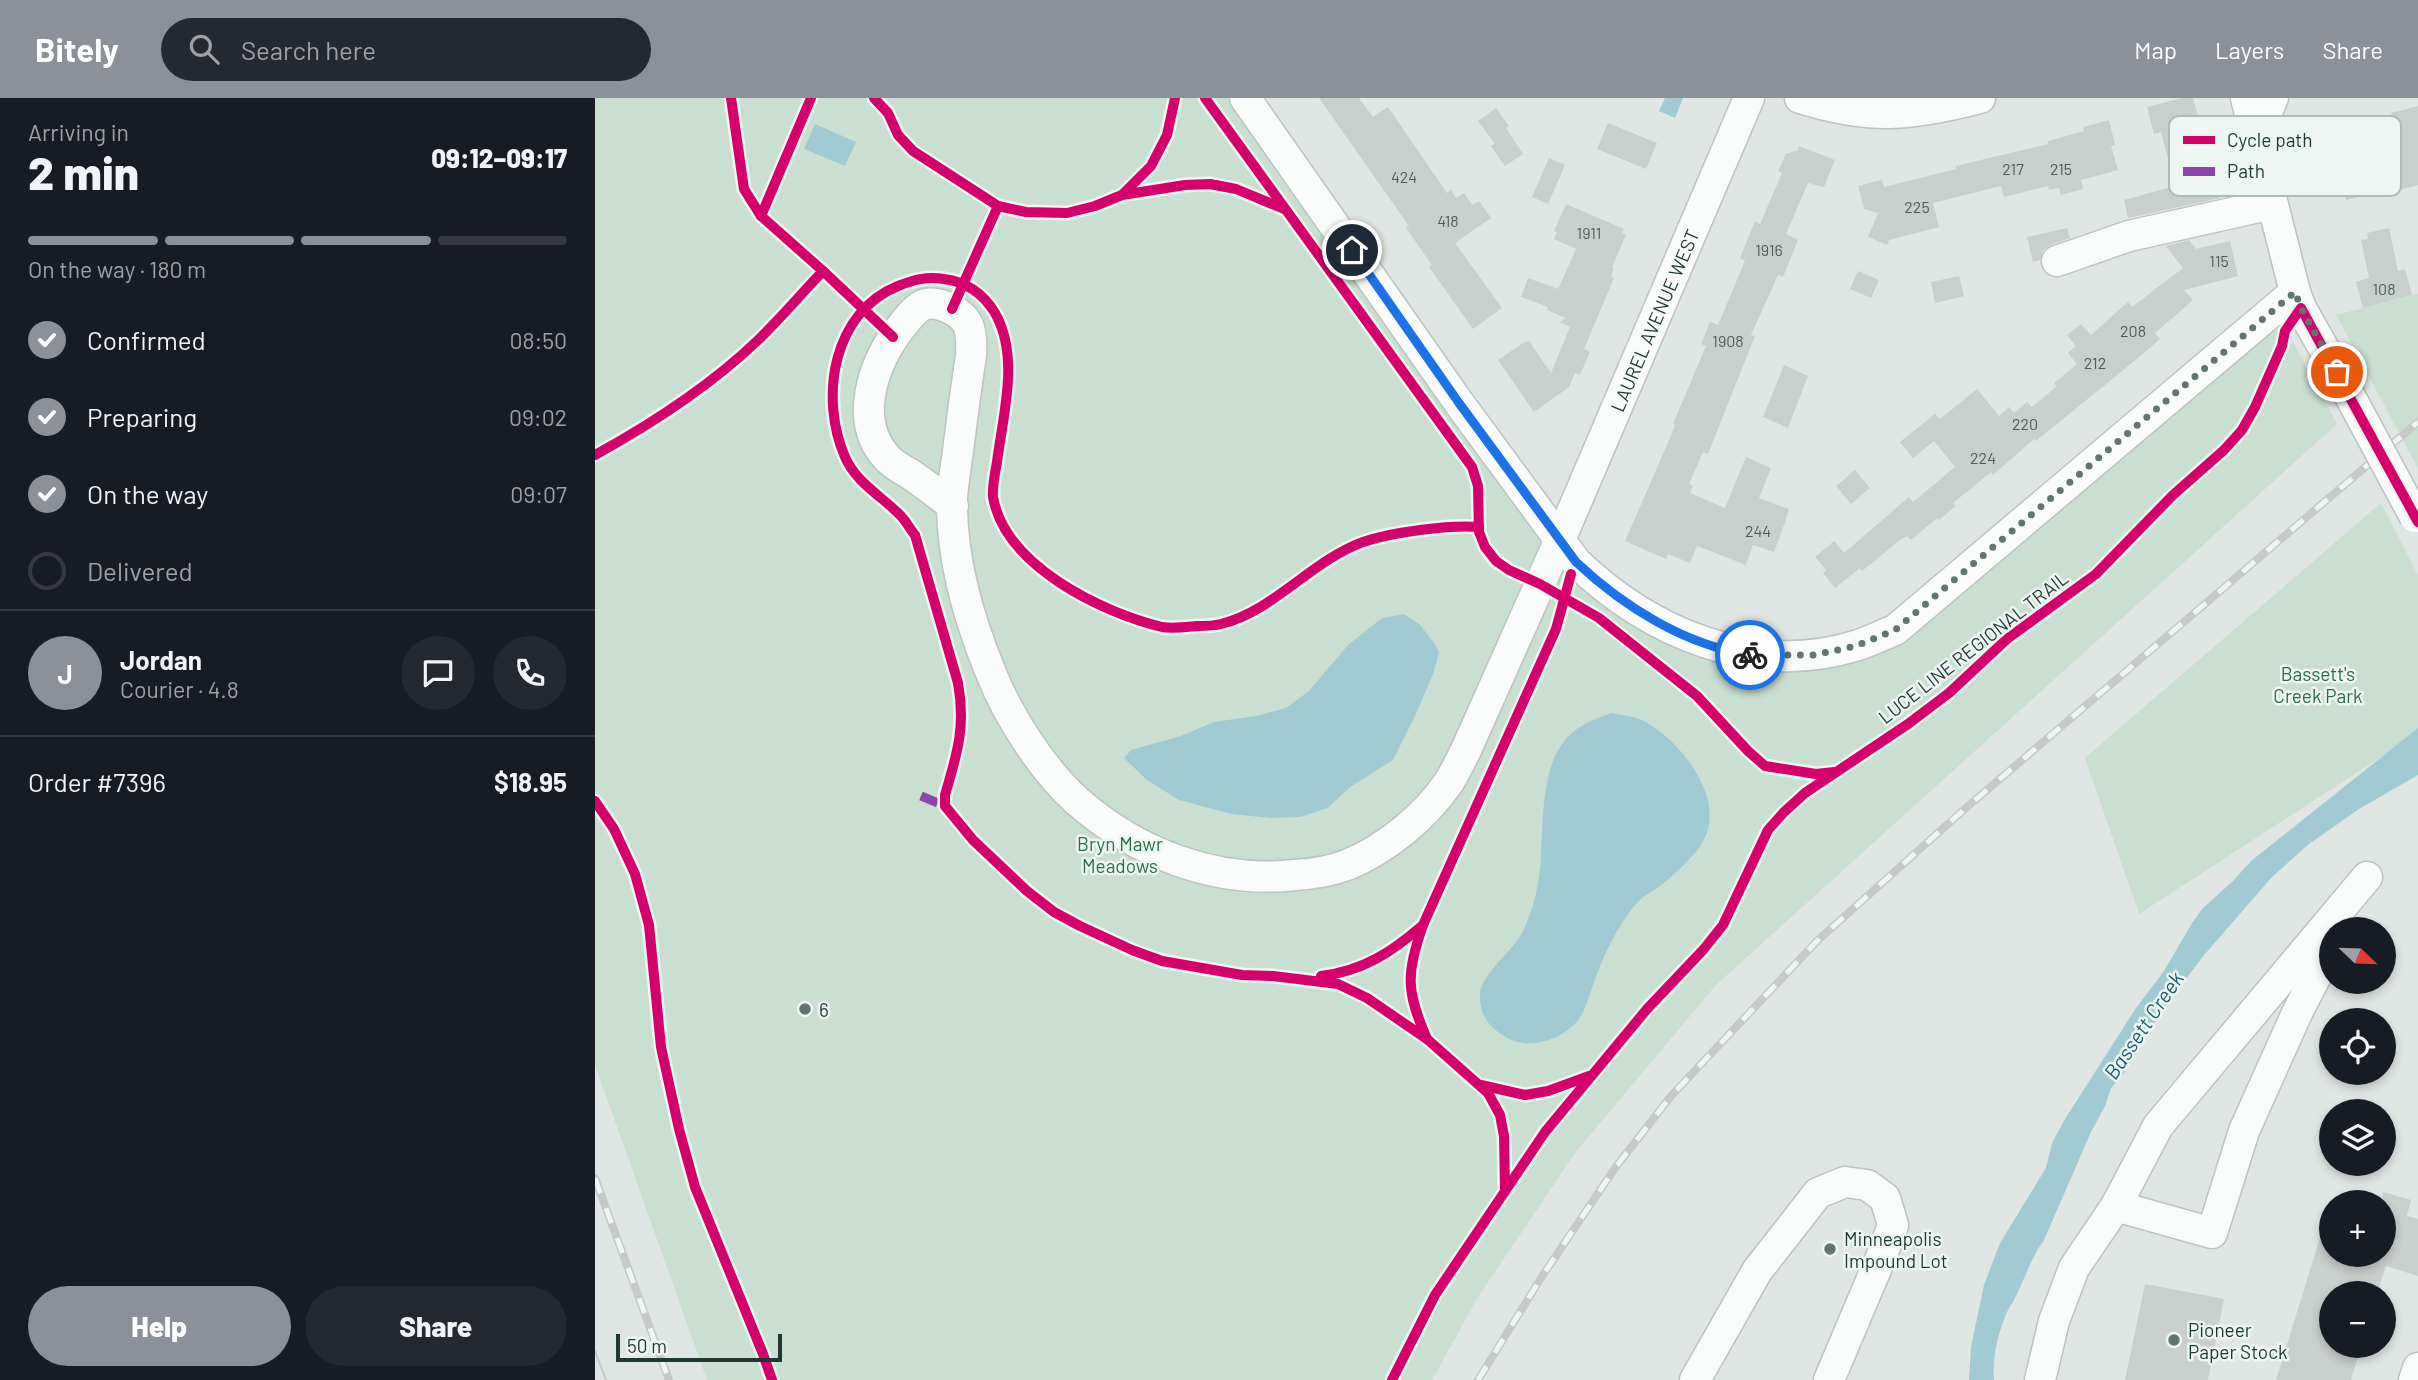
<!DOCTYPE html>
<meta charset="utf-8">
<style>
:root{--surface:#171b24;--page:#242831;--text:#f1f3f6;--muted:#9ea1a6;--line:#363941;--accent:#8c9099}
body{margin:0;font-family:Barlow,sans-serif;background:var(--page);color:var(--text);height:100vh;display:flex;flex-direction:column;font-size:26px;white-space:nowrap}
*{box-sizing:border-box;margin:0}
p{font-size:23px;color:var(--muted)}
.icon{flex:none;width:38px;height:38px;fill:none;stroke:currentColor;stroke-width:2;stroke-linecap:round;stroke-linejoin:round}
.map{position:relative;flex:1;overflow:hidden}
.panel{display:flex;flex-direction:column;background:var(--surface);width:595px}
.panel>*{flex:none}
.needle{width:46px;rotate:113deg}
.buttons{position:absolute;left:1724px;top:819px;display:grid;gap:14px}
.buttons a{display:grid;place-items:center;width:77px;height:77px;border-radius:50%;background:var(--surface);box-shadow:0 4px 10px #0003;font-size:35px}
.scale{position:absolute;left:21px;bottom:18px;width:166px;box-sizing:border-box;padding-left:7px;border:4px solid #1f3833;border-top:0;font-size:19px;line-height:24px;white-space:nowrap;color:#1f3833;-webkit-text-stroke:5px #edf6f2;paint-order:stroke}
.pin{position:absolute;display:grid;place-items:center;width:60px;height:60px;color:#fff;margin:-30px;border:4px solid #fff;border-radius:50%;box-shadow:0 2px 7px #0007}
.courier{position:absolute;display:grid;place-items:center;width:70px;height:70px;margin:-35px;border:5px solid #1a73e8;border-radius:50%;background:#fff;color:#222;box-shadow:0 2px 9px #0007}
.headline em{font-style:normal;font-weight:800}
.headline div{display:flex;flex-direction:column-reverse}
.headline{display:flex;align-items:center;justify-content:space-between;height:119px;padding:0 28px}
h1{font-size:46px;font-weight:800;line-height:52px}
.bar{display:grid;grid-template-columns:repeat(4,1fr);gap:10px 7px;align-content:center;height:84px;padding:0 28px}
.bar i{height:9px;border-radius:5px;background:var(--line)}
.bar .on{background:var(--accent)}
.bar p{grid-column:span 4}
.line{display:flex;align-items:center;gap:18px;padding:0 28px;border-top:2px solid var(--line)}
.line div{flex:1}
.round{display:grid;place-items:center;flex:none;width:74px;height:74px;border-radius:37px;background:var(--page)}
ol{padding:0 28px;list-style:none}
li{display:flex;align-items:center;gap:21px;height:77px}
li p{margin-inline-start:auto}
li .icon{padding:7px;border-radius:50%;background:var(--accent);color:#fff;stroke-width:4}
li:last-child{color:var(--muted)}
li i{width:38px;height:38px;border:4px solid var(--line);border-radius:50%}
.button{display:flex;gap:14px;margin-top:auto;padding:14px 28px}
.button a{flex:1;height:80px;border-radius:42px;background:var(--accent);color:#fff;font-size:28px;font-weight:800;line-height:80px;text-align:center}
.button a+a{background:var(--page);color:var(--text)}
header{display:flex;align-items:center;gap:42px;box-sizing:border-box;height:98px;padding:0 35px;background:var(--accent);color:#fff}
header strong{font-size:33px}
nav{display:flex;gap:38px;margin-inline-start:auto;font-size:24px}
.search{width:490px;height:63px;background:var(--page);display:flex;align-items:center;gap:18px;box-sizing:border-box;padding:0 24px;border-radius:38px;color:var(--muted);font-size:26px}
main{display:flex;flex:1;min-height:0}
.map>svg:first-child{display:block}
.green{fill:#c9dfd1}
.water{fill:#a0cbd4}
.building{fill:#c9cfcc}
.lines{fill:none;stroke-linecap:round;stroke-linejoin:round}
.minor-casing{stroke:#bdc3c0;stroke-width:33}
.minor{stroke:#fafbfb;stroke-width:30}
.tram{stroke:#c5c9c8;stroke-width:2}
.rail-casing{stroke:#c5c9c8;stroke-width:8}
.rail{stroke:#edf6f2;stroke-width:5;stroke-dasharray:16;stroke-linecap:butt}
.minor-bridge-casing{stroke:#bdc3c0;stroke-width:33;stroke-linecap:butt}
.minor-bridge{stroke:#fafbfb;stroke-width:30}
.quiet{stroke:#8e44ad;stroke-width:9;stroke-dasharray:18 9;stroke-linecap:butt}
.cycleway-casing{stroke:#edf6f2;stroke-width:15}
.cycleway{stroke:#d6006c;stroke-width:10}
.done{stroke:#637571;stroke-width:7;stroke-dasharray:0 12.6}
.route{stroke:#1a73e8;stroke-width:9}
.poi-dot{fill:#637571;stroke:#edf6f2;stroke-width:2.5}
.labels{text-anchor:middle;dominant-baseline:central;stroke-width:5;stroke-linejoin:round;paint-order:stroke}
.number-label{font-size:16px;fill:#4a5e5a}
.street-label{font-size:19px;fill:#1f3833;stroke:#edf6f2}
.park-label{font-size:19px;fill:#2b6d48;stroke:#edf6f2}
.poi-label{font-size:19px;fill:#1f3833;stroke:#edf6f2;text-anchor:start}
.water-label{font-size:21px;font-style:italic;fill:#1b5e72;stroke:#edf6f2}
.key{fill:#edf6f2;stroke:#afbdb9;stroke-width:2}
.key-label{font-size:19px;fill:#1f3833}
</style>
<header>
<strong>Bitely</strong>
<div class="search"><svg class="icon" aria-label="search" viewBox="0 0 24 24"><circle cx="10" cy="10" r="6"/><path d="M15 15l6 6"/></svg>Search here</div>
<nav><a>Map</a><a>Layers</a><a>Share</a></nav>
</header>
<main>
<section class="panel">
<div class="headline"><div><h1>2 min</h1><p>Arriving in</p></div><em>09:12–09:17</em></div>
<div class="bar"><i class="on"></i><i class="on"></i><i class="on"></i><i></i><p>On the way · 180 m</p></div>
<ol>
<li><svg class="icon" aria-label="check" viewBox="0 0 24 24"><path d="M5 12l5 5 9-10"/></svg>Confirmed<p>08:50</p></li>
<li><svg class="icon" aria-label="check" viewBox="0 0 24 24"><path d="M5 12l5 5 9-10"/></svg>Preparing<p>09:02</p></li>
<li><svg class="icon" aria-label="check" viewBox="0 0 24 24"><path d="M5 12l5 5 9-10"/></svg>On the way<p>09:07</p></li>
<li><i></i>Delivered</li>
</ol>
<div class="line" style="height:126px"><b class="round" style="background:var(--accent);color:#fff">J</b><div><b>Jordan</b><p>Courier · 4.8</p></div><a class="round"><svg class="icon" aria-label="chat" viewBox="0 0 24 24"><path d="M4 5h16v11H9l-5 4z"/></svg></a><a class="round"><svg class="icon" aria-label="phone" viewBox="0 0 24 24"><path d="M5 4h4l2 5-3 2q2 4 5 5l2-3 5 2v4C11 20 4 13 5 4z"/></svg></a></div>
<div class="line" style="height:91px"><div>Order #7396</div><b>$18.95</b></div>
<div class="button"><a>Help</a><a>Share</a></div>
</section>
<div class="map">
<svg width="1823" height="1282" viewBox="0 0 1823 1282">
<rect width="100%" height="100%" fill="#e0e6e3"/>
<g class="green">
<path d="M0,0h632l312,438c13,16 26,35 42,49 54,47 123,85 197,85 12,0 25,-2 37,-4 35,-5 60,-10 92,-27l354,-299 18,-12 14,14 44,82 -621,561 -141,168 -97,144 -46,83h-725l-112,-315z"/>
<polygon points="1823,196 1823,370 1741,217"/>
<polygon points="1786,405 1823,477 1823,635 1544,816 1490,660"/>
</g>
<g class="water">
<polygon points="1070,0 1088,0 1080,20 1064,13"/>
<polygon points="220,26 261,44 250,68 209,51"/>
<polygon points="809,516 825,527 840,546 844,554 838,576 820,618 798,662 755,689 733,710 705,719 675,720 637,716 584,702 552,682 529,660 536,652 586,638 619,624 661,618 691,610 714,593 753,547 787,520"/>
<path d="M1016,615c10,2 22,3 31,7 40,20 91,86 56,129 -10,13 -25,27 -38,37 -8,6 -19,11 -25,19 -18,22 -33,53 -42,80 -4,11 -7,24 -14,34 -16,21 -52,33 -75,17 -17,-11 -25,-22 -24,-43 2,-19 33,-43 42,-60 8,-15 15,-39 17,-56 6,-42 -3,-115 34,-145 11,-9 25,-14 38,-19z"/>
<path d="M1823,630v47l-59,34 -50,35 -37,33 -67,77 -44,57 -39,65 -11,12 -6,18 -14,26 -47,108c-13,18 -19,38 -29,58 -2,5 -6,9 -8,14 -9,22 -15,44 -13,68h-25l2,-33 13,-62 16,-42 46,-75 6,-25 13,-24 71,-111 28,-37 28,-48 11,-15 30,-27 18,-20z"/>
</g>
<g class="building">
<polygon points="724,0 764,0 778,19 793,9 852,95 856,92 861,100 869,95 877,107 884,103 896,120 860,145 907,210 878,231 834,169 837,167 811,130 814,128"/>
<polygon points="1587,0 1598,0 1625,100 1533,120 1529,102 1580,88 1566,34 1559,36 1552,9"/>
<polygon points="1823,8 1823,87 1801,93 1800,89 1751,102 1741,65 1804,49 1796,15"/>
<polygon points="901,10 914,28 911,30 928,56 910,68 896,48 900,46 883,23"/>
<polygon points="1514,22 1520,47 1516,48 1523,72 1486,82 1488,91 1466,97 1464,90 1454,92 1453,88 1409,99 1406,88 1338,105 1344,129 1294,142 1292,147 1273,139 1283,115 1269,111 1263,88 1287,82 1289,89 1361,71 1361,68 1453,46 1453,43 1489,33 1488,29"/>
<polygon points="1013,25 1062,45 1051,71 1002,51"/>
<polygon points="1204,48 1240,62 1229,89 1213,85 1191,136 1203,142 1188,179 1183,177 1156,237 1160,238 1113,356 1108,354 1094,386 1098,388 1095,395 1130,410 1151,359 1176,370 1164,400 1194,411 1189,427 1179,454 1158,447 1151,467 1102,448 1095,465 1073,456 1071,461 1030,443 1075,340 1080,327 1078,326 1111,248 1106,246 1115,224 1123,227 1150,163 1145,160 1160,123 1165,126 1187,75 1183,73 1191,56 1203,52"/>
<polygon points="954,60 970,67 953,106 937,99"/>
<polygon points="971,106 1029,131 1027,135 1031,137 1017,169 1019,170 1016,178 1019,180 989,251 995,254 985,277 980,275 974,289 939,314 903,262 928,245 934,243 956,275 975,229 965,224 971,220 952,212 953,209 926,199 933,180 963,191 981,151 959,141 962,134 959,133"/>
<polygon points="1472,130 1475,140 1456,147 1448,152 1445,162 1438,164 1432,139"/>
<polygon points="1794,130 1803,173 1810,171 1817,197 1768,210 1761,184 1774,180 1766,142 1773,141 1772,135"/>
<polygon points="1594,142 1601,151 1635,143 1643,178 1589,192 1598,202 1560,235 1565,241 1543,260 1441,343 1439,341 1398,377 1396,374 1385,383 1358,405 1361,408 1344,422 1342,420 1316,442 1312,438 1305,442 1267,473 1265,470 1240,490 1228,475 1231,472 1220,459 1239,443 1249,455 1314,399 1318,404 1360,369 1339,343 1318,360 1305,344 1340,316 1345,321 1382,291 1404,318 1414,309 1419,315 1432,304 1437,309 1462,288 1459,285 1482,266 1473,255 1481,248 1472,237 1486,226 1496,237 1533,204 1537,209 1588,170 1571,148"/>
<polygon points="1263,173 1284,182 1276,200 1255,191"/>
<polygon points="1364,178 1369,198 1340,205 1336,184"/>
<polygon points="1189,267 1213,278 1193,330 1168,319"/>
<polygon points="1260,372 1275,390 1256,406 1241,388"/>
<polygon points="1788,1094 1816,1102 1812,1118 1823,1121 1823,1178 1791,1168 1782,1195 1736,1195 1736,1248 1766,1248 1756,1282 1681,1282 1732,1117 1736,1118 1736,1157 1788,1157"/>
<polygon points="1550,1186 1629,1201 1613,1282 1530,1282"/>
</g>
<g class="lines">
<defs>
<g id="minor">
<path d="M650,0l214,305 117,159c74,71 177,115 279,84 14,-4 27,-11 40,-16l400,-338"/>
<path d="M1205,0c70,22 110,18 180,0"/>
<polyline points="1651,0 1700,194 1706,210 1742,274"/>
<polyline points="1661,39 1678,0"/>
<polyline points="1462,163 1534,138 1677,106"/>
<path id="s1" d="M358,408c-14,-11 -28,-22 -43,-32 -7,-4 -16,-9 -22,-15 -36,-38 -15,-96 13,-132 6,-7 13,-18 22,-22 6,-3 15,-1 21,1 27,10 28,24 27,50 -5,32 -9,63 -13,95 -2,15 -5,32 -6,47 -1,59 17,122 39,175 17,43 51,96 85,127 60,53 139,84 219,75 17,-1 36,-4 52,-10 39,-16 78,-48 102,-83 6,-10 12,-22 17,-32l103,-231 180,-421"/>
<polyline points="1521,1108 1617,1135 1649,1033 1702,915 1736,849"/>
<polyline points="1100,1282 1162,1173 1223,1095 1250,1084 1272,1087 1290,1100 1298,1127 1287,1157 1234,1282"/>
<polyline points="1445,1282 1459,1223 1479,1170 1521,1108 1563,1028 1772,779"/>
<polyline points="1819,1282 1823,1270"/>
</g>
</defs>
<use href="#minor" class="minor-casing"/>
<use href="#minor" class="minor"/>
<polyline class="tram" points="0,1253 11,1282"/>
<defs>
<g id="rail">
<polyline points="0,1080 74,1282"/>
<polyline points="883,1282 946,1180 1020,1070 1076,998 1222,843 1372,709 1823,324"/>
</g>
</defs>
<use href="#rail" class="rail-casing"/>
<use href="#rail" class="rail"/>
<defs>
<polyline id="minor-bridge" points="1742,274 1820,419"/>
</defs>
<use href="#minor-bridge" class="minor-bridge-casing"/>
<use href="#minor-bridge" class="minor-bridge"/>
<polyline class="quiet" points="326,698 350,708"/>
<defs>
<g id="cycleway">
<polyline points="136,0 149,91 166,118 228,173 298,239"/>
<polyline points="279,0 293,15 303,37 318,53 403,108 431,114 472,115 500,108 527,97 590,87 615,86 641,91 689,111"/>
<polyline points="610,0 877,369 883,388 884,434 890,449 901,463 914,472 945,486 1004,520 1102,598 1153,653 1170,668 1221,676 1239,674"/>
<polyline points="527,97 556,68 572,37 580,0"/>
<polyline points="166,118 216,0"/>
<polyline points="357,211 403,108"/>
<path d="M0,357c58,-32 114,-68 162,-114 23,-22 44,-47 66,-70"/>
<path d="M884,429c-31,-2 -87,5 -116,15 -52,19 -89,69 -142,82 -8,2 -16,2 -24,2 -11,1 -24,3 -35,1 -61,-15 -157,-61 -169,-130 -1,-10 2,-24 4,-35 6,-48 23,-105 -2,-149 -12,-20 -28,-31 -51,-34 -17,-3 -31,1 -46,7 -65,26 -79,111 -53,171 12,27 37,39 56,59 5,5 9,13 14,19l43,148c8,44 -1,71 -13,112v11l28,34 54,51 27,21 26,14 52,24 30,11 80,14 31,1 65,8 29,14 60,41 61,54 12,22 4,21 1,55"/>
<polyline points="0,703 19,731 40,776 54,827 66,949 84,1031 100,1089 168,1256 177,1282"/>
<path d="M828,827c-17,50 -17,66 4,114"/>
<path d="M726,878c42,-5 71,-24 102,-51l133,-296 15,-55"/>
<polyline points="886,987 930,997 953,993 994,978"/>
<polyline points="797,1282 840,1197 950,1034 1052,911 1108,852 1128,827 1173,732 1189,714 1210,695 1313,626 1354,595 1412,541 1501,476 1578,397 1629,352 1647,332 1660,309 1687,248 1690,233 1706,210 1823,424"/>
</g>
</defs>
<use href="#cycleway" class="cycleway-casing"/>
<use href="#cycleway" class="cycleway"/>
</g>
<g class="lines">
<polyline class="done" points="1155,557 1219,557 1261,548 1300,532 1700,194 1706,210 1742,274"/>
<path class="route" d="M757,152l107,153 117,159c48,45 109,83 174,93"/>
</g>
<g class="poi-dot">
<circle cx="210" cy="911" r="7"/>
<circle cx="1235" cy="1151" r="7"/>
<circle cx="1579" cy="1242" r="7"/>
</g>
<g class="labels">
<g class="number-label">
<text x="1418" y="70">217</text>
<text x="1466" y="70">215</text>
<text x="809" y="78">424</text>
<text x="1322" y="108">225</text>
<text x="853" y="122">418</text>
<text x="994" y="134">1911</text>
<text x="1174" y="151">1916</text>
<text x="1624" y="162">115</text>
<text x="1789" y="190">108</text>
<text x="1538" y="232">208</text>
<text x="1133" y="242">1908</text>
<text x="1500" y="264">212</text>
<text x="1430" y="325">220</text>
<text x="1388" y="359">224</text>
<text x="1163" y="432">244</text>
</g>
<g class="street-label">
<text stroke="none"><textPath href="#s1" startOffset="1748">LAUREL AVENUE WEST</textPath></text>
<text transform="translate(1378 549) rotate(-38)">LUCE LINE REGIONAL TRAIL</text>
</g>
<g class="park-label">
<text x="1723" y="575">Bassett's<tspan x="1723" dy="22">Creek Park</tspan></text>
<text x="525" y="745">Bryn Mawr<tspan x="525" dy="22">Meadows</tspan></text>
</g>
<g class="poi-label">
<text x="224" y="911">6</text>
<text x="1249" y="1140">Minneapolis<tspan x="1249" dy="22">Impound Lot</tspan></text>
<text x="1593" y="1231">Pioneer<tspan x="1593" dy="22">Paper Stock</tspan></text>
</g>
<g class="water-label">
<text transform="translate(1548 927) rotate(-56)">Bassett Creek</text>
</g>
</g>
<rect x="1574" y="18" width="232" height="80" rx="10" class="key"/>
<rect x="1588" y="38" width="32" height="8" fill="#d6006c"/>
<rect x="1588" y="69" width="32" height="9" fill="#8e44ad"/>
<g class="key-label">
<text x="1632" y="49">Cycle path</text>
<text x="1632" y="80">Path</text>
</g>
</svg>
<div class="buttons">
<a><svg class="needle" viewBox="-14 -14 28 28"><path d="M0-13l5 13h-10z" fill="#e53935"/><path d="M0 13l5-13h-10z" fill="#9ea1a6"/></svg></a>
<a><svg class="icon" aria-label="locate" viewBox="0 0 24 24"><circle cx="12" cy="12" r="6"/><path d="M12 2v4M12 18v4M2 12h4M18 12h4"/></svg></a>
<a><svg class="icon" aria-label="layers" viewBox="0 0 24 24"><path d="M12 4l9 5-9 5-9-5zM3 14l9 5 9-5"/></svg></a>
<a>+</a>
<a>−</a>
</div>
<div class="scale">50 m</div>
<div class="pin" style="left:1742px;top:274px;background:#ea580c"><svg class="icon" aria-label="bag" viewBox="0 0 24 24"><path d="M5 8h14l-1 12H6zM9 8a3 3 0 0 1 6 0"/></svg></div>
<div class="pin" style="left:757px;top:152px;background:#1f2937"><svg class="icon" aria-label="home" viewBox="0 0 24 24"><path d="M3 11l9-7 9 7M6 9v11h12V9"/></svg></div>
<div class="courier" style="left:1155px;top:557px"><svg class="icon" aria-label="bike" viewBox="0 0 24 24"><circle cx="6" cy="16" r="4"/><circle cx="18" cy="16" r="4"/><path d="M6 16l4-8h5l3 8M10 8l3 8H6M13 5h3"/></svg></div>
</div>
</main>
